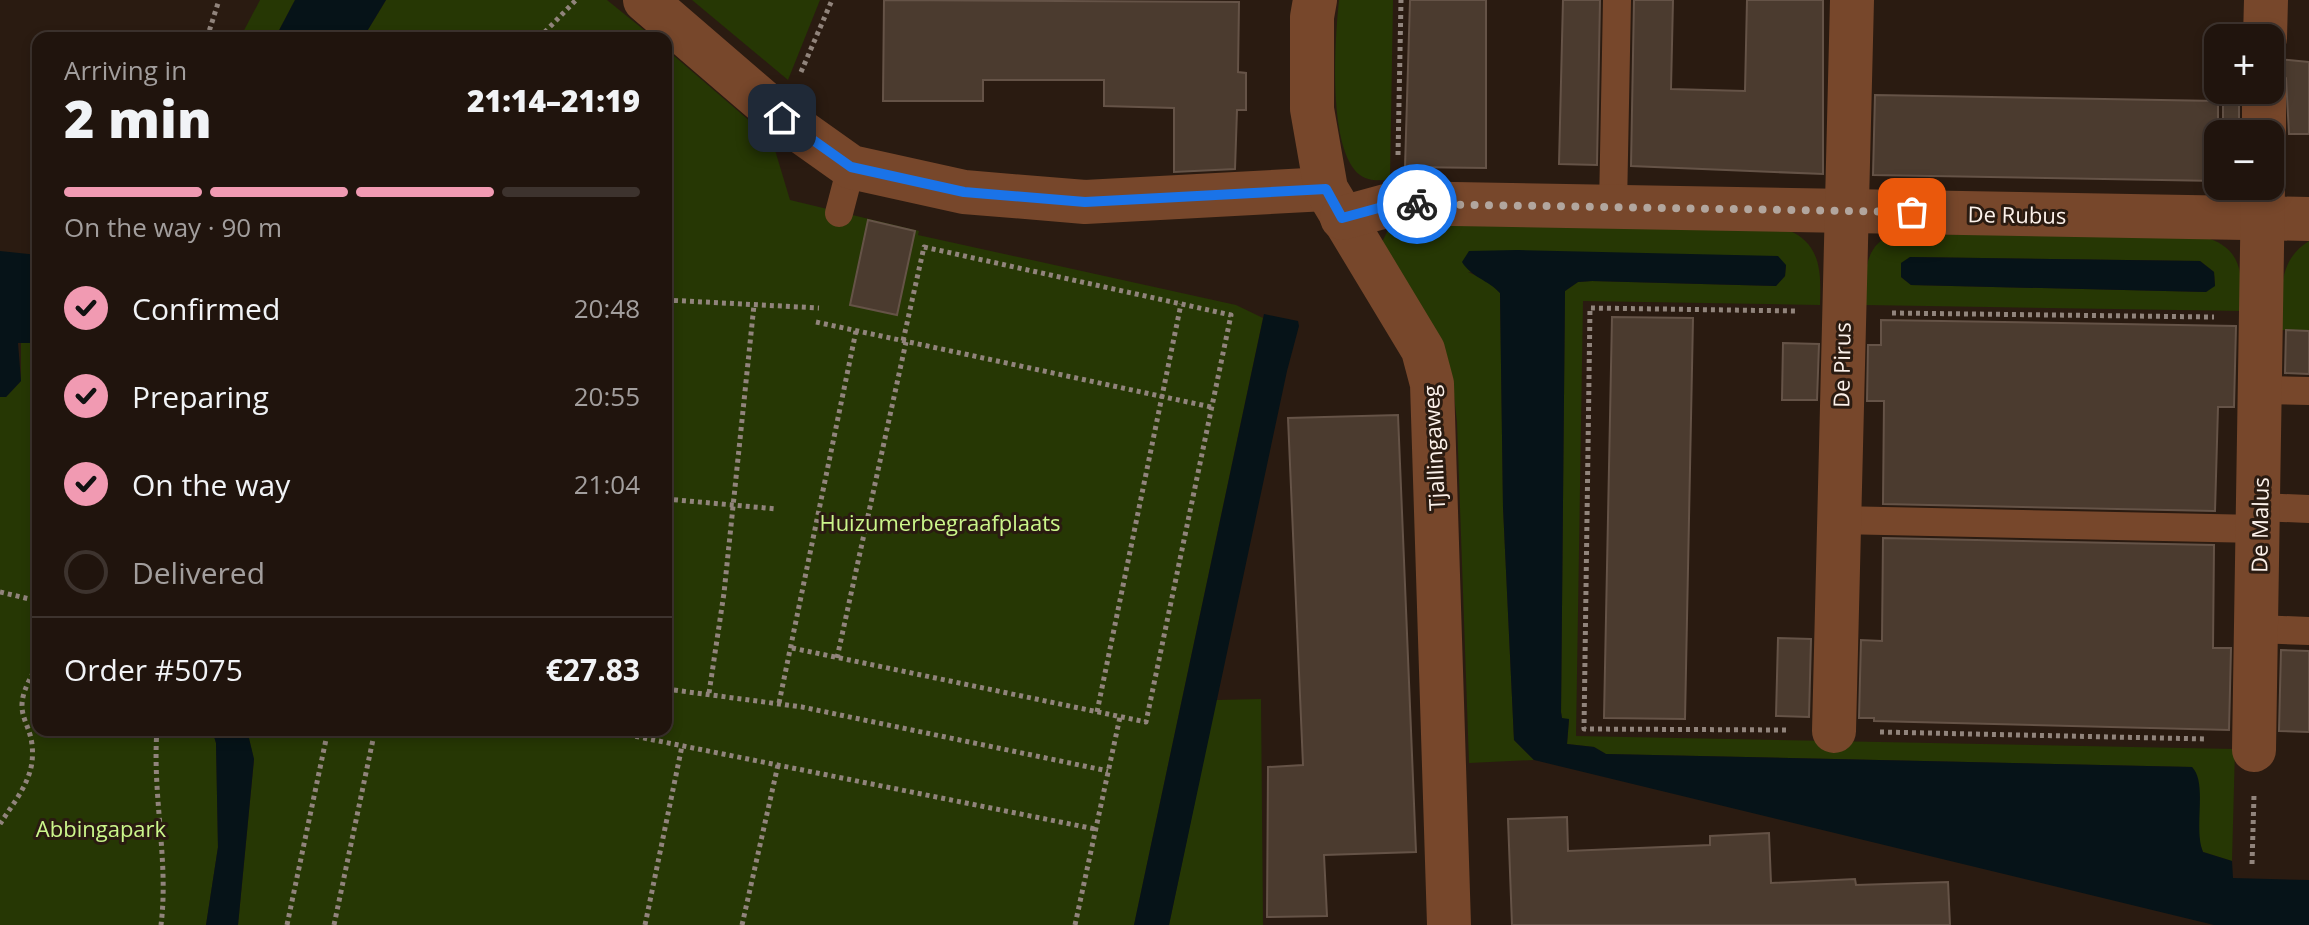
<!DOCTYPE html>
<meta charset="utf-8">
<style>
:root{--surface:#20140d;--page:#281d16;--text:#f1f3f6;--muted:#a29e9d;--line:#3d332e;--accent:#f19ab2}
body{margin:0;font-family:"Open Sans",sans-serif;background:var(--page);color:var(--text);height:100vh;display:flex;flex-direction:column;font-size:30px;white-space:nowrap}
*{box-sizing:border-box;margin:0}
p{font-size:26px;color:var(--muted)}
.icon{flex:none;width:44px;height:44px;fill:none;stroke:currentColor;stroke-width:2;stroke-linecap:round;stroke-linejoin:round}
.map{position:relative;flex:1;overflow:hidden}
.sheet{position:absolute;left:32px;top:32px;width:640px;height:704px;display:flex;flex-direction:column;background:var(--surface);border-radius:16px;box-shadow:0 4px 12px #0003,0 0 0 2px var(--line)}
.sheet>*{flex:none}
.tools{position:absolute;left:2204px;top:24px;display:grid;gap:16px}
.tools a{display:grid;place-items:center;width:80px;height:80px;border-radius:16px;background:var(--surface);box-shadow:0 4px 12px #0003,0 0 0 2px var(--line);font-size:40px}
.pin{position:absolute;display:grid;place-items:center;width:68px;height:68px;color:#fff;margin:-34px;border-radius:16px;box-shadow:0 4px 12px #0006}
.courier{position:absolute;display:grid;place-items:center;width:80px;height:80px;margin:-40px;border:6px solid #1a73e8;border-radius:50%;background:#fff;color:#222;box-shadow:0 2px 10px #0007}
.overview em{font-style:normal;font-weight:800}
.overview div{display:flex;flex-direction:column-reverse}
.overview{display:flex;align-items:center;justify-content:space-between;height:136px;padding:0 32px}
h1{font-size:52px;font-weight:800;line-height:60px}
.bar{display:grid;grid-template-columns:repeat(4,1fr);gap:12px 8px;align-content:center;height:96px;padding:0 32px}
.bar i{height:10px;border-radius:6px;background:var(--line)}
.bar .current{background:var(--accent)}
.bar p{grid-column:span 4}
.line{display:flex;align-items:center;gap:20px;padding:0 32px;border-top:2px solid var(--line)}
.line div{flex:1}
ol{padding:0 32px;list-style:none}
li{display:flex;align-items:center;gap:24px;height:88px}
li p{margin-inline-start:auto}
li .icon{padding:8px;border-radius:50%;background:var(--accent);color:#111;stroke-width:4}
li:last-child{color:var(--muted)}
li i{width:44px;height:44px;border:4px solid var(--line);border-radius:50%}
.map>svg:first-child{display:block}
.green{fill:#263704;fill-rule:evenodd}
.water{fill:#061318}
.building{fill:#4b3b2f;stroke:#655347;stroke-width:2}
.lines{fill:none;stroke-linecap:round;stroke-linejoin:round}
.path{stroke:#91847c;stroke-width:5;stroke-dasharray:4 4;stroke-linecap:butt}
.service{stroke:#77472b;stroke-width:28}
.minor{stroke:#77472b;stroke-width:44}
.done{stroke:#b2a69e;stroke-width:8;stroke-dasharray:0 14.4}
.route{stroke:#1a73e8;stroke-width:10}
.labels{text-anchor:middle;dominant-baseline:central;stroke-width:6;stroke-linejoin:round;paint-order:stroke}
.street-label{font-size:22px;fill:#fcf1ea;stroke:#2a1b11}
.park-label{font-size:22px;fill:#cbf68b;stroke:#2a1b11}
</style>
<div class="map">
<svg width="2309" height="925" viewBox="0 0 2309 925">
<rect width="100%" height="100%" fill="#2a1b11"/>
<g class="green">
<polygon points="260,0 295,0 275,38 240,38"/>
<polygon points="386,0 607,0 654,38 363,38"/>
<polygon points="692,0 820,0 788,80"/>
<path d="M1339,0h54l-3,180c-12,0 -20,2 -30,-5 -33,-25 -25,-137 -21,-175z"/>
<polygon points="666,49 772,140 790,200 919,231 918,235 1236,305 1263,318 1134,925 238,925 254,760 247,730 666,730"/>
<path d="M1391,224l397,6c34,14 33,44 32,75l-237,-4 -7,435 659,13 -3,112 -29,-9c-12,-27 5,-61 -11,-85l-586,-13 -12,-7 -27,-3 2,-24 -7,-1 -1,-7 4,-421 13,-9 14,-1 184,5 9,-10 1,-11 -318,7 22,10 10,11 3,214 11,233 20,20 -65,3 -12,-341 -5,-44 -70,-136z"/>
<path d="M1893,234l311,3c40,11 38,39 38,74l-377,-6c1,-29 -4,-58 28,-71zM1910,257l290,4 14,11 1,13 -9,7 -295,-7 -10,-8 1,-14z"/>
<path d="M2309,241v90l-28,-1c1,-34 -5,-69 28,-89z"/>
<polygon points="21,340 38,343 38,730 212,730 216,743 218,847 206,925 0,925 0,397 6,397 21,381"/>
<polygon points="1261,699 1263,925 1169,925 1216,700"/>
</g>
<g class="water">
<polygon points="295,0 386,0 363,38 275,38"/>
<path d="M1518,250l260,6 8,9 -1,11 -9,10 -184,-5 -14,1 -13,9 -4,421 1,6 7,1 -2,25 27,3 12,7 586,13c16,16 1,61 11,85l29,9 1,17 76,2v45h-95l-680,-165 -20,-20 -11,-233 -3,-214c-12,-13 -29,-16 -38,-31l7,-11z"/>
<polygon points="0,251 38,255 38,343 18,343 21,381 6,397 0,397"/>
<polygon points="1910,257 2200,261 2214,272 2215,286 2206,292 1911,285 1901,277 1901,263"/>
<polygon points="1264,314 1298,321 1299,326 1287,371 1169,925 1134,925"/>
<polygon points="212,730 247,730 254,759 238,925 206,925 218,847 216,743"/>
</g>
<g class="building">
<polygon points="884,0 1239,2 1238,72 1246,73 1246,110 1237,110 1235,169 1174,172 1174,108 1104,106 1104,80 983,80 983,101 883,101"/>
<polygon points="1410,0 1486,0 1486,168 1405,167"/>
<polygon points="1563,0 1600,0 1597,165 1559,164"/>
<polygon points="1634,0 1673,0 1671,89 1745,91 1747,0 1823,0 1823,174 1631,166"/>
<polygon points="2278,59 2309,62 2309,134 2289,134 2286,78 2270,66 2270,62"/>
<rect x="2223" y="90" width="16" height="44"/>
<polygon points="1875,95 2218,101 2218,181 1873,175"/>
<polygon points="868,220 915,231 897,315 850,305"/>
<polygon points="1612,317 1693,318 1685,719 1604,718"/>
<polygon points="1881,320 2236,326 2234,407 2218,407 2215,511 1883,504 1884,401 1867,401 1868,345 1881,345"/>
<polygon points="2286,330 2309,331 2309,374 2285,373"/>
<polygon points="1783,343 1819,344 1817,400 1782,400"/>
<polygon points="1398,415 1416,852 1324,855 1327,916 1267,917 1268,767 1303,765 1288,418"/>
<polygon points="1883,538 2214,545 2213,648 2231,648 2229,730 1874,721 1874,718 1859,718 1861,640 1882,641"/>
<polygon points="1778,638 1811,639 1809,717 1776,716"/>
<polygon points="2281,650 2309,651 2309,732 2279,731"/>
<polygon points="1567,817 1568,851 1710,845 1710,836 1769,833 1771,883 1855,879 1856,885 1948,882 1950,925 1512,925 1508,819"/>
</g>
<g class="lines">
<g class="path">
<polyline points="207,38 219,0"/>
<polyline points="539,38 576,0"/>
<polyline points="801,72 832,0"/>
<polyline points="1398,155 1401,0"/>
<polyline points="666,300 819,308"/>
<polyline points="1892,313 2214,317"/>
<polyline points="816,322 1211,407"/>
<polyline points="666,499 777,509"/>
<polyline points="0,592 38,601"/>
<polyline points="792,648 1146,722 1231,315 924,247 903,341"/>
<polyline points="837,658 906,342"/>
<polyline points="666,689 802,707 1108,771"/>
<polyline points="709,693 724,593 754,305"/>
<polyline points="779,703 856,331"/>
<polyline points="1097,712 1181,304"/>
<path d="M157,730c-5,65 12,131 4,195"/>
<polyline points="604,730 1095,829"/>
<polyline points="1786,730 1584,729 1590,308 1798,311"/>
<polyline points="1880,732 2206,739"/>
<path d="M0,824c12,-19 29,-39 32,-62 5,-46 -29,-42 6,-97"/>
<polyline points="2252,864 2254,795"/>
<polyline points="287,925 328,730"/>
<polyline points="334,925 375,730"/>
<polyline points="645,925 682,746"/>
<polyline points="742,925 778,765"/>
<polyline points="1075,925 1120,717"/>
</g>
<g class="service">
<polyline points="1613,207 1617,0"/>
<polyline points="839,213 851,167"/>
<polyline points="2262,390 2309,391"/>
<polyline points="2259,507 2309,509"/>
<polyline points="1838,520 2259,529"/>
<polyline points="2257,629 2309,631"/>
</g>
<g class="minor">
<polyline points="645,0 782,118 851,167 964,192 1085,202 1326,189"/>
<polyline points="1315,0 1312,17 1312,109 1326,189 1423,350 1432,384 1449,925"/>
<polyline points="2265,38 2266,0"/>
<polyline points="2264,134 2264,90"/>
<polyline points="1342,218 1397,203 2309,219"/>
<polyline points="1834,731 1852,0"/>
<polyline points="2254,750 2263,186"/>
</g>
</g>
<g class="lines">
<polyline class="done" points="1417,204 1912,212"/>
<polyline class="route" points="782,118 851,167 964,192 1085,202 1326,189 1342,218 1397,203 1417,204"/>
</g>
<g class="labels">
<g class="street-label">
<text transform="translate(2017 214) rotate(1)">De Rubus</text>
<text transform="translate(1841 365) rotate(-89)">De Pirus</text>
<text transform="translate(1433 448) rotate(-93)">Tjallingaweg</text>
<text transform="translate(2259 525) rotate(-89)">De Malus</text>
</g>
<g class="park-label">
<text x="940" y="522">Huizumerbegraafplaats</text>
<text x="101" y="828">Abbingapark</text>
</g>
</g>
</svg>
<div class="tools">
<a>+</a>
<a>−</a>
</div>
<div class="pin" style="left:1912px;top:212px;background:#ea580c"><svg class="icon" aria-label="bag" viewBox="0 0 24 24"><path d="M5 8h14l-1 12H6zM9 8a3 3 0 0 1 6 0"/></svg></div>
<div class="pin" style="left:782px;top:118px;background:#1f2937"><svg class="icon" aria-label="home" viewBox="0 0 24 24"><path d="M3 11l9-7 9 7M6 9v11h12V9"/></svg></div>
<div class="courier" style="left:1417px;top:204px"><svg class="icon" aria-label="bike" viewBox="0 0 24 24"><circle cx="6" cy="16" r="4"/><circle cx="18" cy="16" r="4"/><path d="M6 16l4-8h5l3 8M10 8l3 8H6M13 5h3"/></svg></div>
<section class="sheet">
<div class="overview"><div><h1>2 min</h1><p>Arriving in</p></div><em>21:14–21:19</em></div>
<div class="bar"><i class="current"></i><i class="current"></i><i class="current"></i><i></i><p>On the way · 90 m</p></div>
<ol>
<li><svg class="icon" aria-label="check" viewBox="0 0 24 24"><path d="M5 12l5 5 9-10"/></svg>Confirmed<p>20:48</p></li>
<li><svg class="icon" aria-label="check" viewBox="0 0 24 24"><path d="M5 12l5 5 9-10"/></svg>Preparing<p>20:55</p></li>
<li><svg class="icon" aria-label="check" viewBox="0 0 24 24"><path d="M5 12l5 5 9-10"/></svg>On the way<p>21:04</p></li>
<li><i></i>Delivered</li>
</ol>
<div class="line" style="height:104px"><div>Order #5075</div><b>€27.83</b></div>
</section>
</div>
